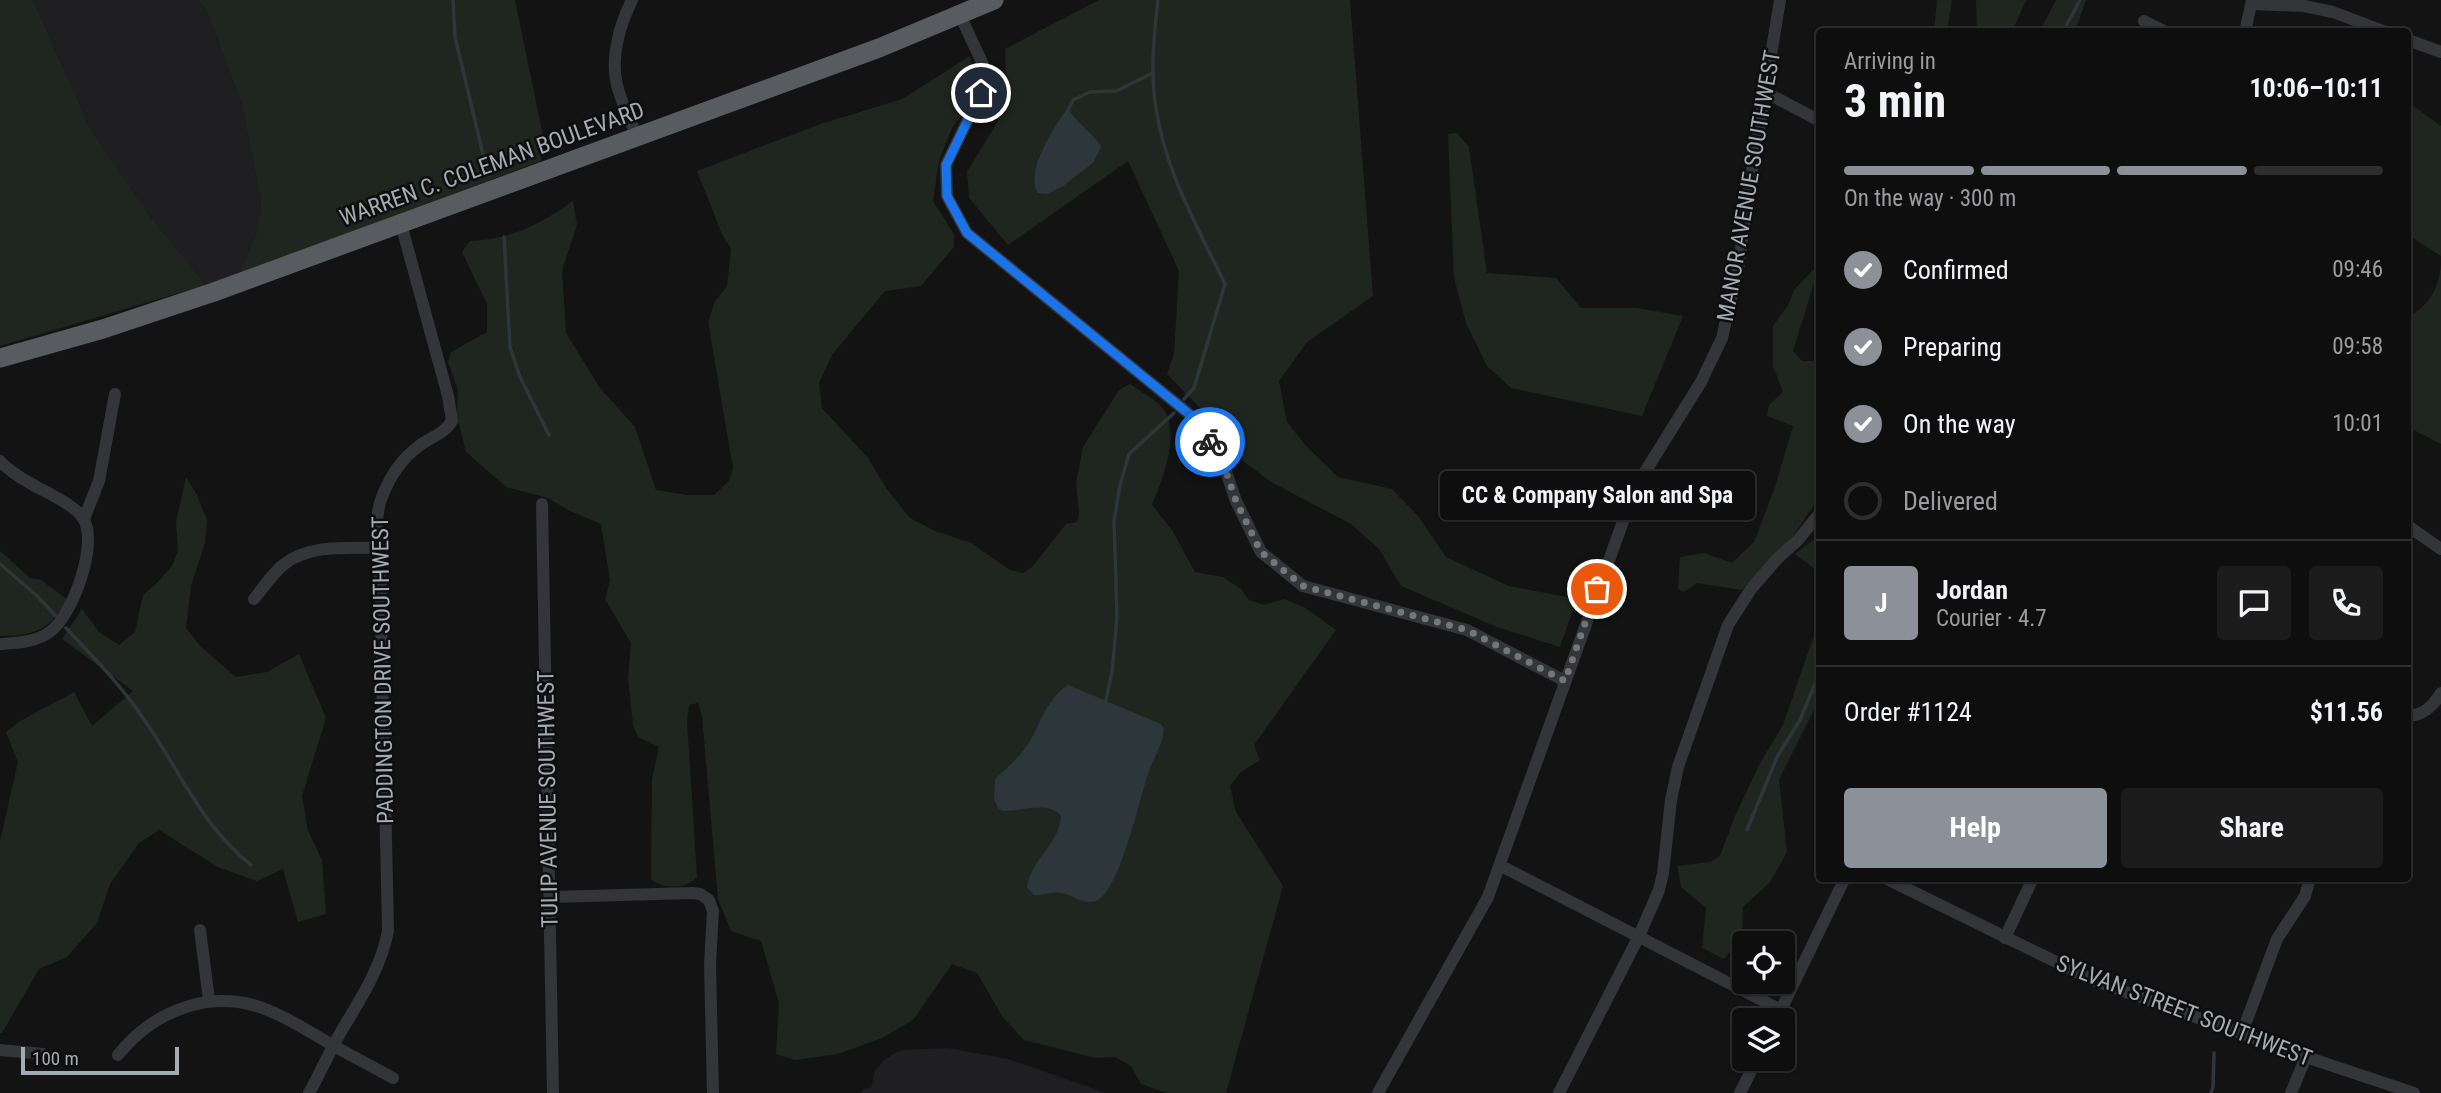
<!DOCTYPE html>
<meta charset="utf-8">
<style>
:root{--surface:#0e0e0f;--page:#1c1c1d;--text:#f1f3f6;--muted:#9b9c9e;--line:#2e2e2f;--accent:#8c9099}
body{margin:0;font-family:"Roboto Condensed",sans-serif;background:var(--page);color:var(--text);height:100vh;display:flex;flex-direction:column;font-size:26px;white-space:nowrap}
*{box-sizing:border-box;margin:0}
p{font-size:23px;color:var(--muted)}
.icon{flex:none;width:38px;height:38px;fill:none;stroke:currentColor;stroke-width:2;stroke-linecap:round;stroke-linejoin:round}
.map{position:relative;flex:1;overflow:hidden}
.details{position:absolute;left:1816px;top:28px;width:595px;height:854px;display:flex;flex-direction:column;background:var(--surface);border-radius:7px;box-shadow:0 2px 5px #0004,0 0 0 2px var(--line)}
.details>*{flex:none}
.tools{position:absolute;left:1732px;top:931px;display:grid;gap:14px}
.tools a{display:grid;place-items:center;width:63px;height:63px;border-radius:7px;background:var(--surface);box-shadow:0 2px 5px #0004,0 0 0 2px var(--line);font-size:35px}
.scale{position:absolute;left:21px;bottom:18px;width:158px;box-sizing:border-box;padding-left:7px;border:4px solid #a6abb3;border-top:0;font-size:19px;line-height:24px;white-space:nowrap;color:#a6abb3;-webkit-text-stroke:5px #0e0e0f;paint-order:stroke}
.pin{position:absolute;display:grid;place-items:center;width:60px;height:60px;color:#fff;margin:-30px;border:4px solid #fff;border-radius:50%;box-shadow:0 2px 7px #0007}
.courier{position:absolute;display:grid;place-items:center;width:70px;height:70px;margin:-35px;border:5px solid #1a73e8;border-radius:50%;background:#fff;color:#222;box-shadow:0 2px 9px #0007}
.bubble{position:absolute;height:49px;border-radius:7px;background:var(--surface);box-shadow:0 2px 5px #0004,0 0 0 2px var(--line);font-size:23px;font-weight:700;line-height:49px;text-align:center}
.headline em{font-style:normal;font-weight:700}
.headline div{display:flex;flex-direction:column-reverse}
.headline{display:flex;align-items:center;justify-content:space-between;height:119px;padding:0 28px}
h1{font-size:46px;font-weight:700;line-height:52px}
.bar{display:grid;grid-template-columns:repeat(4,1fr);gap:10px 7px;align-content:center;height:84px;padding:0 28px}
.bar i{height:9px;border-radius:5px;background:var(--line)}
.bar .current{background:var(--accent)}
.bar p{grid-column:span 4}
.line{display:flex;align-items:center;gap:18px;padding:0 28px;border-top:2px solid var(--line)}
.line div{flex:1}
.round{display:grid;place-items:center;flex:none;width:74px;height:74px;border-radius:7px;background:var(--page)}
ol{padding:0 28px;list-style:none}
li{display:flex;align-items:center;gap:21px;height:77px}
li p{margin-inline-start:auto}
li .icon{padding:7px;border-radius:50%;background:var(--accent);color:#fff;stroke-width:4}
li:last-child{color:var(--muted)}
li i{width:38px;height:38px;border:4px solid var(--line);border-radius:50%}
.primary-button{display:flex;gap:14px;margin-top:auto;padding:14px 28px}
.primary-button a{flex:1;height:80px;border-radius:7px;background:var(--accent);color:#fff;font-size:28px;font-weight:700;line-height:80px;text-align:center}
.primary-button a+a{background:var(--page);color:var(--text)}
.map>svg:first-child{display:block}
.built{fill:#1f1f21}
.green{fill:#1f261f}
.water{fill:#2d373b}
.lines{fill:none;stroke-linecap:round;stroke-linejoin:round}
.stream{stroke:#2d373b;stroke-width:3.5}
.minor{stroke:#343539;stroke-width:12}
.trunk{stroke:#585c60;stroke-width:19}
.done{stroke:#73767b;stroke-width:7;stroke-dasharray:0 12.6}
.route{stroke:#1a73e8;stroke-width:9}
.labels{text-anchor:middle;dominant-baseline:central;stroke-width:5;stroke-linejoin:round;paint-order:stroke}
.street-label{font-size:23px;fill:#a6abb3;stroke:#0e0e0f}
</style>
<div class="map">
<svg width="2441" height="1093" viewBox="0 0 2441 1093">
<rect width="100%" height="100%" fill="#131314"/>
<g class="built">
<polygon points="33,0 199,0 206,10 242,104 261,203 257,232 239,274 206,285 150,216 92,132"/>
<polygon points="948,1048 1008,1059 1106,1093 862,1093 862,1089 871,1088 875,1071 883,1061 895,1053 903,1050"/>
</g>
<g class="green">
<polygon points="0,0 33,0 92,132 150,216 206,285 0,346"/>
<polygon points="199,0 515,0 544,141 541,161 239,274 257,232 261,203 242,104 206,10"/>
<polygon points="1099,0 1350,0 1373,296 1307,342 1279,381 1287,422 1306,446 1338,477 1392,489 1418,516 1446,557 1509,586 1577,599 1560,647 1497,627 1401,586 1379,549 1351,524 1271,482 1230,451 1207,415 1167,374 1174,354 1179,271 1128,161 1008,245 969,198 967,172 998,121 1006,89 1005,49"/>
<polygon points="1937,0 1952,0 1947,31 1934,31"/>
<polygon points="1976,0 2026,0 2012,32 1977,31"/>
<polygon points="2056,0 2086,0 2075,31 2040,31"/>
<path d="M970,56l7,30 -8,19 -17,23 -13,33 -6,40 21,33v13l-33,39 -36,5 -53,64 -13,28 3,25 46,50 18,30 24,30 25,13 36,12 39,27 13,3 9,-6 34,-43 11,-2 2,-8 -3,-31 7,-36 36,-57 11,-6c9,7 28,16 34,26 16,28 -1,67 -12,95l20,25 23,42 28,5 18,12 8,11 15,5 20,-6 20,8 32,23 -82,115 6,15 -19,12 -11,14 6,26 47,74 -57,207h-59l-26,-9 -10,-18 -16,-9 -20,1 -71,-18 -22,-24 -25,-43 -25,-9 -39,56 -31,18 -44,16 -43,6 -19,-6 3,-51 -18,-62 -30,-10 -13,-32 -16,-183 -4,-13 -9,2 -2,16 10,156c-13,13 -31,12 -46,3l1,-101 7,-32 -21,-10 -5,-12 -5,-47 3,-35 -26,-44 5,-19 -9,-56 -31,-13 -22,-13 -42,-11 -40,-35 -9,-36 1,-26 -10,-28 3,-10 36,-20v-28l-25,-52 8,-11c42,-2 69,-16 103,-40l4,24 -15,45 4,63 34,55 35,39 21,63 31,5h27l15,-14 4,-13 -25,-147 7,-20 12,-15 4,-37 -9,-15 -25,-63 124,-47 81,-25z"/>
<polygon points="2408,102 2441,126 2441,256 2408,235"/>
<polygon points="1457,133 1469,147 1487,273 1556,278 1581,308 1637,308 1683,316 1642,416 1511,388 1487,366 1466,323 1454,278 1448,134"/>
<polygon points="1820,249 1820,275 1814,283 1793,351 1802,361 1820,361 1820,496 1793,536 1742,590 1697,583 1684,592 1678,589 1680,557 1704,553 1732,563 1754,542 1775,487 1793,426 1767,416 1769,405 1783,392 1773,366 1773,326 1788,305 1794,290 1815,268"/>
<path d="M2441,264v180l-33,-17v-110c22,-12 31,-29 33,-53z"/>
<path d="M186,477l11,18 10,25 -2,23 -14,43 -5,42 14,18 36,31 31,-5 32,-18 27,64 -24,78 6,35 14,29 4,54 -28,8 -15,-53 -26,12 -39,-14 -59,-37 -20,13 -29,41 -13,39 -30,34 -28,12 -37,64h-2v-192l18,-79 -12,-30c18,-16 46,-27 68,-40l18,34 41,-35 -71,-52 20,-30 17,23 20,13 16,-13 8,-37 14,-12 15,-17 6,-15 -2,-29z"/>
<polygon points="1820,531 1820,573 1795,554 1816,538"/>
<path d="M0,551l30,27 11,2 27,20c-21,31 -31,35 -68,36z"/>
<polygon points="1820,618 1820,698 1779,780 1787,852 1770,882 1743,907 1742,937 1724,959 1702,948 1706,908 1681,887 1677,866 1710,862 1720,856 1735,816 1760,763 1783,725"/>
</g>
<g class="water">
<path d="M1068,108c8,15 24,24 33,38l-7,16 -31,24 -15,8 -10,-1c-14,-20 17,-68 30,-85z"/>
<path d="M1068,685l93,39 3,5c-1,17 -11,28 -16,45 -9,26 -28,117 -52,127 -11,4 -21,-4 -31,-7 -10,-4 -20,2 -31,1l-7,-8c4,-28 33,-43 34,-72 -15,-14 -38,-4 -57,-4l-5,-2 -5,-10 1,-20c13,-12 26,-23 35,-38 12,-21 17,-42 38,-56z"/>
</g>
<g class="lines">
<g class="stream">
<polyline points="453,0 455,37 488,175"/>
<path d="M1158,0c-4,36 -8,72 -2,108 9,63 42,120 69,176l-31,104 -10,11"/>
<polyline points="2063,32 2080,0"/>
<polyline points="1067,112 1073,100 1090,92 1116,91 1153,73"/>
<polyline points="504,237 510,347 520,377 549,435"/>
<polyline points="0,564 36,595 55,615"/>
<path d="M66,628c27,29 55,57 77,90 35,49 59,109 108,147"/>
<polyline points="1105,705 1112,672 1117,617 1114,521 1120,485 1129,454 1174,413"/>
<polyline points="1747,830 1777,757 1800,720 1820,672"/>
<polyline points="2211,1093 2213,1087 2214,1053"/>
</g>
<g class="minor">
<path d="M632,0c-12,24 -22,58 -15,85 4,17 13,35 20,51"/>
<polyline points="2252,4 2304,6 2333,12 2386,32"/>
<polyline points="960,15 985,69 981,93 946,165 947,196 967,233 1194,418 1221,457 1236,501 1261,552 1303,586 1467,630 1565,681"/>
<polyline points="2144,21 2166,32"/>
<polyline points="2245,32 2252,0"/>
<polyline points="2408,40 2441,52"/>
<polyline points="1765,92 1820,121"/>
<path d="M0,461c20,23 71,38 83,57 16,25 -10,96 -32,113 -13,11 -35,12 -51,13"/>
<polyline points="542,504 553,1093"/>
<polyline points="84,519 99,481 115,394"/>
<polyline points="2408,526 2441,549"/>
<path d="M254,599c9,-11 18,-25 29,-34 26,-21 65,-17 96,-17"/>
<path d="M2408,716c16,-1 25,-10 33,-23"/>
<polyline points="1501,866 1781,1010"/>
<polyline points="1885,878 2093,980 2306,1057 2414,1093"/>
<polyline points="551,897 692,893 700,894 709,900 713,911 710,964 713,1093"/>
<polyline points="200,930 209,1000"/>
<polyline points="2005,938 2033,878"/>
<polyline points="1776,1020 1845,878"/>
<polyline points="2242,1033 2277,939 2305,896 2310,878"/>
<polyline points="0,1050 43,1054"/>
<path d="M118,1055c37,-46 96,-68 152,-44 22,9 41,22 62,34 20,11 41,22 61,33"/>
<path d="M309,1093c12,-21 21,-43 33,-63 19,-32 39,-62 46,-99 -2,-111 -6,-223 -7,-334 0,-30 -10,-74 1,-100 8,-21 19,-38 37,-51 12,-9 25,-12 33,-25l-4,-25 -47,-172"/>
<polyline points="1378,1093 1488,897 1635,488 1701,382 1722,338 1739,264 1748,195 1780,0"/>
<polyline points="1559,1093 1639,936 1659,890 1663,873 1671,800 1678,767 1728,625 1751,589 1777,559 1798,540 1820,513"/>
<polyline points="1740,1093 1757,1059"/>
<polyline points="2291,1093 2306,1057"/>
</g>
<polyline class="trunk" points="0,358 103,329 214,292 879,48 994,0"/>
</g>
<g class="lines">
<polyline class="done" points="1210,442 1221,457 1236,501 1261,552 1303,586 1467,630 1565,681 1597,589"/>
<polyline class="route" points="981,93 946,165 947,196 967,233 1194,418 1210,442"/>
</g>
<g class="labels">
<g class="street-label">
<text transform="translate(492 164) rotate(-20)">WARREN C. COLEMAN BOULEVARD</text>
<text transform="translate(1749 186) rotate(-80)">MANOR AVENUE SOUTHWEST</text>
<text transform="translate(383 670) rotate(-91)">PADDINGTON DRIVE SOUTHWEST</text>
<text transform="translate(548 799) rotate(-91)">TULIP AVENUE SOUTHWEST</text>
<text transform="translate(2184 1011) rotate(21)">SYLVAN STREET SOUTHWEST</text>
</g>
</g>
</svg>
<div class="tools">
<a><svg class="icon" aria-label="locate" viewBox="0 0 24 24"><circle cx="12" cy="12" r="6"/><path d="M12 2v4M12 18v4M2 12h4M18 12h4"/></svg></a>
<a><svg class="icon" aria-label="layers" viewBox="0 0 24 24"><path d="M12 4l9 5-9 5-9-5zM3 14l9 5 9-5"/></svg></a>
</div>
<div class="scale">100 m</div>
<div class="pin" style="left:1597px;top:589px;background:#ea580c"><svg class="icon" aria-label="bag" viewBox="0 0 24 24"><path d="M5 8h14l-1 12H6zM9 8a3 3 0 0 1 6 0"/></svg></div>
<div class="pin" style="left:981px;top:93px;background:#1f2937"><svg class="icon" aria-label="home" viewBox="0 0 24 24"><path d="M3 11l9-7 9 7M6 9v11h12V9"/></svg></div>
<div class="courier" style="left:1210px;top:442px"><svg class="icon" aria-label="bike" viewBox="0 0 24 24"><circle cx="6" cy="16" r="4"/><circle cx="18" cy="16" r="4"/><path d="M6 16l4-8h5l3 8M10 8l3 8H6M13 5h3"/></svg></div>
<div class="bubble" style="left:1440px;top:471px;width:315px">CC &amp; Company Salon and Spa</div>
<section class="details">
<div class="headline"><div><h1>3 min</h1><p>Arriving in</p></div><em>10:06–10:11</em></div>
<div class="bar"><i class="current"></i><i class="current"></i><i class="current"></i><i></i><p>On the way · 300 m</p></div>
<ol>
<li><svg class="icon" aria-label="check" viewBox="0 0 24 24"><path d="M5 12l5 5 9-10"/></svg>Confirmed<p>09:46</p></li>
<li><svg class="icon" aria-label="check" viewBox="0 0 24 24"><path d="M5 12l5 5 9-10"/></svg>Preparing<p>09:58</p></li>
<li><svg class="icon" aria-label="check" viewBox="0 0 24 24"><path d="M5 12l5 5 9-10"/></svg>On the way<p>10:01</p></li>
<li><i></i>Delivered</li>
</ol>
<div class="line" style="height:126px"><b class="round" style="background:var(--accent);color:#fff">J</b><div><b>Jordan</b><p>Courier · 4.7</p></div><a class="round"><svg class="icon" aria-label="chat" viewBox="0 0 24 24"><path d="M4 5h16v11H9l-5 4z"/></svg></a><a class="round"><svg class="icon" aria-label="phone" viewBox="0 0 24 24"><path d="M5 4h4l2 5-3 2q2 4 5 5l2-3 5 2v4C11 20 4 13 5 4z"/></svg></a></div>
<div class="line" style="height:91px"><div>Order #1124</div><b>$11.56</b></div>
<div class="primary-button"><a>Help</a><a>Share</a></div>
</section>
</div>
